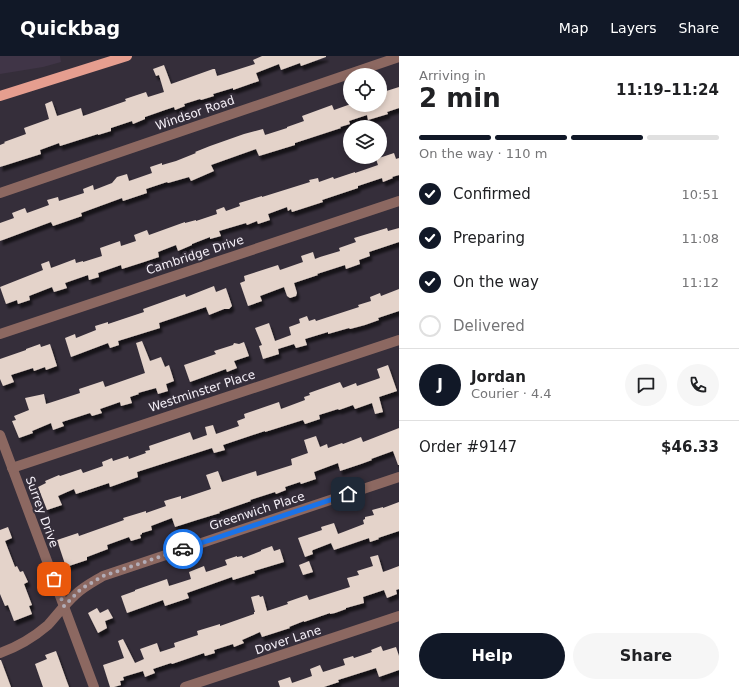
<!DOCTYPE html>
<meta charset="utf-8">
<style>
:root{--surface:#fff;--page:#f6f6f6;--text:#202124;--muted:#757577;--line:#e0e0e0;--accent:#111827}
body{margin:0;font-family:"DejaVu Sans",sans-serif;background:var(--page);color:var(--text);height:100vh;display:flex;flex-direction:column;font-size:15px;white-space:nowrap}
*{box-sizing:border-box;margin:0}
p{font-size:13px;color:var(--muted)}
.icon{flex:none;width:22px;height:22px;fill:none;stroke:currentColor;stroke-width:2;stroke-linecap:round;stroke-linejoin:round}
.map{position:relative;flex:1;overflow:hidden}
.drawer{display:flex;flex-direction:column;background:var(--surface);width:340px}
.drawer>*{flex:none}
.fabs{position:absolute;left:343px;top:12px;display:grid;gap:8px}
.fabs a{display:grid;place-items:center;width:44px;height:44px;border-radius:50%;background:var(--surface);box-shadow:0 2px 6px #0003;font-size:20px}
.pin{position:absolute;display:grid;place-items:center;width:34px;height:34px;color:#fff;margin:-17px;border-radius:8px;box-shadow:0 2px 6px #0006}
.courier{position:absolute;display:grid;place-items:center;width:40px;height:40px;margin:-20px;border:3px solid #1a73e8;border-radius:50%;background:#fff;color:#222;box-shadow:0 1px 5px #0007}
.head em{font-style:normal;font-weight:700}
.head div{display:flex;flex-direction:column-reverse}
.head{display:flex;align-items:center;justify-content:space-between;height:68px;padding:0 20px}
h1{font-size:26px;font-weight:700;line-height:30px}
.bar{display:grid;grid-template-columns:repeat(4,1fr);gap:6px 4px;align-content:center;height:48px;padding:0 20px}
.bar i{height:5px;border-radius:3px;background:var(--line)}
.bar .active{background:var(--accent)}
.bar p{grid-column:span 4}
.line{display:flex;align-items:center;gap:10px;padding:0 20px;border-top:1px solid var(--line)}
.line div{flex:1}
.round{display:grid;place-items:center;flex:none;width:42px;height:42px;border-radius:21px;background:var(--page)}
ol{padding:0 20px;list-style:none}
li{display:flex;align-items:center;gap:12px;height:44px}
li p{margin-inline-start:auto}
li .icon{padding:4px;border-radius:50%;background:var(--accent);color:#fff;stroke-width:4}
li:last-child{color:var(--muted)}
li i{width:22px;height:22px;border:2px solid var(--line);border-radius:50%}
.cta{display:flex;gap:8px;margin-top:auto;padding:8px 20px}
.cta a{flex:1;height:46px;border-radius:24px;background:var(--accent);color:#fff;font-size:16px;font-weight:700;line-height:46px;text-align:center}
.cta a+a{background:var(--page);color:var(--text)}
header{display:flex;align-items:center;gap:24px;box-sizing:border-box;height:56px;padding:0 20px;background:var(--accent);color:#fff}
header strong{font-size:19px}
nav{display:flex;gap:22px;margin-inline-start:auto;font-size:14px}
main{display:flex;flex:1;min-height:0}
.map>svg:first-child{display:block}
.built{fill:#403547}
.building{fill:#e4d3ca;filter:url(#shadow)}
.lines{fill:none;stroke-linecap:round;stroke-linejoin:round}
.minor{stroke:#8c6861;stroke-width:10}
.major{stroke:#e69e8f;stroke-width:10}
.done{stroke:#b2acb6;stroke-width:4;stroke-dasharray:0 7.2}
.route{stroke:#1a73e8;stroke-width:5}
.labels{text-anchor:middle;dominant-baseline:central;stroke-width:4;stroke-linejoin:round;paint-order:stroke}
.street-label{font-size:12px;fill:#f5f0f8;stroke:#352e3a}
</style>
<header>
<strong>Quickbag</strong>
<nav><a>Map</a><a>Layers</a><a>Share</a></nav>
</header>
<main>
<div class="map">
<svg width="399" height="631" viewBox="0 0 399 631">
<defs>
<filter id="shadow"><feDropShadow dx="2.5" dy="4.5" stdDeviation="1" flood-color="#0009"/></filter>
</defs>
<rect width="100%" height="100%" fill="#352e3a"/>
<polygon class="built" points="0,0 60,0 61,6 43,11 0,18"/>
<g class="building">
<polygon points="262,0 326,0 326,1 301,10 300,7 281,14 279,8 256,17 259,25 233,34 233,32 213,38 214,40 201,44 200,43 184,48 185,50 175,54 174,51 165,54 145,61 145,63 133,68 132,65 111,72 111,75 98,79 98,78 60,90 59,87 40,94 41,98 0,111 0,89 5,87 4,86 26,78 24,72 49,63 45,48 52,45 57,60 81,52 83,60 126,45 125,43 146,36 148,41 164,36 159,19 156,20 153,13 164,9 171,28 213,13 215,13 217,20 233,15 255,8 253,4"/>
<polygon points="399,31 399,52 387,56 388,58 368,64 367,59 349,65 350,68 340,71 341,72 295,87 295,89 259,100 256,93 211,109 214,115 191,125 189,121 168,127 167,126 146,133 147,137 123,145 122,142 81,157 82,160 53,170 51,166 0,185 0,167 14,162 12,157 25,152 27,157 49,149 47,144 58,141 59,145 84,137 83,133 93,129 94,134 112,127 117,121 127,118 129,125 152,117 150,111 162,107 162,109 176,105 196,97 195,96 210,90 244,78 263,73 265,79 287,72 287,71 304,65 302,60 332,49 334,54 348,49 380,49 380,37"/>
<polygon points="394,97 396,103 399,102 399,119 392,121 393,122 383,126 382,122 358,130 358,132 322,144 323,146 292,156 291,153 288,155 287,151 268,158 270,164 258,168 257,165 247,169 246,167 229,172 219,175 221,180 210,183 210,181 192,188 192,189 178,195 176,189 158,196 159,201 144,206 122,213 121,209 98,217 99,221 89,224 88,219 65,227 67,232 54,236 52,231 29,240 30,244 18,248 17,244 6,248 0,231 43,214 41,208 49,205 51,212 75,203 76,207 83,205 83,206 102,200 100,192 120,185 121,190 136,185 134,179 147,174 149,179 185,166 185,167 196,164 196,165 217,158 216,154 224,151 226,155 240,150 239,147 262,140 262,141 310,126 309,124 318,122 319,126 333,121 334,123 355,116 355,117 378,109 376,103"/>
<polygon points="387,172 388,175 399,172 399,186 369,196 370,200 359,204 360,208 346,213 345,209 317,218 318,219 294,227 297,237 296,240 290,242 287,240 284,231 260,240 262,245 248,250 240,227 245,225 244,220 278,209 280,214 303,206 301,200 313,196 315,203 320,201 340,195 339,192 356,186 354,182"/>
<polygon points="214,230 216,236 226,232 232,250 229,253 224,253 209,259 206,251 159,267 160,272 118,285 119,289 110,292 108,287 71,301 65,282 75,278 76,282 96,274 95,270 108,266 108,268 144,256 143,253 185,238 186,241"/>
<polygon points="399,233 399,255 378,262 379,264 365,269 350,273 349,272 328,278 328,276 305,283 307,289 296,292 294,288 278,293 279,298 263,303 259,290 262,289 255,272 269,267 275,285 291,279 289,271 300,267 299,263 307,260 309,265 315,263 316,265 359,251 358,249 371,245 370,241 380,237 381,240"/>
<polygon points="142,285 150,305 161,301 165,311 169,309 174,325 166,328 168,335 158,338 156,332 138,337 139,338 130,341 132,347 121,350 120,346 100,353 102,357 92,360 90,357 62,366 64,370 53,374 51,367 32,375 33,377 19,382 12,365 16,364 14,360 29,354 25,342 44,338 46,348 80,337 79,333 103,325 105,331 145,317 136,287"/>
<polygon points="244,286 249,300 234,305 237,312 227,316 226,313 190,326 184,309 216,298 214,295 233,289 234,287 239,288"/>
<polygon points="40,288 41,291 50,288 57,310 46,314 45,311 34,315 33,312 11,319 14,326 3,330 0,323 0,303 26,294 26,293"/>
<polygon points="388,309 397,335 379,341 383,356 375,358 372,347 355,353 353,349 339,354 338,353 319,359 320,363 305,368 303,364 265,376 265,375 223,389 225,394 214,397 212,392 137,416 138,421 110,431 109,427 76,438 74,433 58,440 62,449 47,454 38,431 46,427 45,425 59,419 60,420 81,413 83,417 103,410 102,406 112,402 113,405 128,400 129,403 146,397 145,395 150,394 149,390 190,376 193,384 207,379 205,371 213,369 216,378 239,370 237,365 245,362 244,358 279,346 281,353 305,344 304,341 310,339 309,337 340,326 343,332 356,327 357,330 380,322 377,313"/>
<polygon points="399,372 399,409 398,409 393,395 371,403 372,404 361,408 340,415 338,407 314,416 316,423 301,428 300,426 285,431 286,434 276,438 275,436 250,444 251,445 219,456 220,457 197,464 175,471 172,462 151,470 152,474 142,477 142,478 140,479 141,482 131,485 129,481 107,489 108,493 87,501 87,504 66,511 57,484 78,477 79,480 124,464 123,462 146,455 146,457 166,450 164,445 181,440 181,443 211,433 206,419 218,415 222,426 256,415 257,420 292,409 291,403 308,397 304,384 316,380 320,391 327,388 328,392 342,387 343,388 361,381 363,386"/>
<polygon points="399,446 399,475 378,482 379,483 370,486 369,482 334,494 331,487 313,494 312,495 313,498 305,501 298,482 322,474 321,471 334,467 338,478 364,468 363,464 365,463 365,461 374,459 372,454 383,451 383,452"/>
<polygon points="8,471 12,482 5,485 15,511 17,510 20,516 23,515 28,526 24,528 32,549 29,550 32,558 14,565 8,549 5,550 0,538 0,474"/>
<polygon points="272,490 274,495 280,493 284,506 254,515 255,517 233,524 232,521 187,537 189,542 165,550 163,544 127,557 121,540 135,535 135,534 167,523 169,530 191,523 189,516 204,510 206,516 227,509 225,504 237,500 237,501 242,500 243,502 261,495 261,494"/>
<polygon points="378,499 383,516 399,510 399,533 396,534 397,538 387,542 384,534 363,541 364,547 346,552 346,553 335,557 330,558 330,557 304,566 304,565 289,571 290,572 262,581 260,576 242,584 244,587 234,591 233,588 214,594 215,597 205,600 204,597 172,608 171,607 153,613 155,617 145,621 143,615 123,621 124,624 120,625 121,629 114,631 110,631 103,609 124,602 118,585 123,583 135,607 144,603 140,593 157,587 160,596 175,591 174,587 198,579 197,575 220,568 220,570 254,558 254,556 255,556 251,541 259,539 260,541 263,540 267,555 288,548 287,546 307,539 309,544 350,531 347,522 359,519 357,515 373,510 370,501"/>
<polygon points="309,505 313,516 303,519 299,509"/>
<polygon points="97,552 100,557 108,553 113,562 105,565 107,572 98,577 88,557"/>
<polygon points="381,590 383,595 396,591 399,600 399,614 379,621 376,612 338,624 339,626 324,631 280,631 278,625 290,621 292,627 312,620 310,613 320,609 323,616 345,609 343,603 353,600 354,602 372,596 371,594"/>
<polygon points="56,595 66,623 69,631 43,631 35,608 47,603 45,599"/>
<polygon points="0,604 1,604 11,631 0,631"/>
</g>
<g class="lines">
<g class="minor">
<polyline points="0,137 399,1"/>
<polyline points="0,278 399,145"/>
<polyline points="0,379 94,631"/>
<polyline points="12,412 399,284"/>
<path d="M0,597c17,-6 34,-16 48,-28 9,-10 17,-21 27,-30 8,-8 18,-13 28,-19l296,-99"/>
<polyline points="185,631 399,560"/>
</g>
<polyline class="major" points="0,40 127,0"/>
</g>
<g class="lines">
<polyline class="done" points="54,523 64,550 81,533 103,520 183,493"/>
<polyline class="route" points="183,493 348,438"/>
</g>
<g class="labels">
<g class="street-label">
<text transform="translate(195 57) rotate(-19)">Windsor Road</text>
<text transform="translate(195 199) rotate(-18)">Cambridge Drive</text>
<text transform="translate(202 335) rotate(-18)">Westminster Place</text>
<text transform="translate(257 455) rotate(-18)">Greenwich Place</text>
<text transform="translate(42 456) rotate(70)">Surrey Drive</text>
<text transform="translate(288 584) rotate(-18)">Dover Lane</text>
</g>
</g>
</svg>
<div class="fabs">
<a><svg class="icon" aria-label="locate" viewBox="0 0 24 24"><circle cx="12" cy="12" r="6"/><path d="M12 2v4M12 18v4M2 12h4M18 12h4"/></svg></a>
<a><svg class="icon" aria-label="layers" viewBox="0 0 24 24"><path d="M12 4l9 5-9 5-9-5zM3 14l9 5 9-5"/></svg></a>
</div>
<div class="pin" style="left:54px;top:523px;background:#ea580c"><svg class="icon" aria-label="bag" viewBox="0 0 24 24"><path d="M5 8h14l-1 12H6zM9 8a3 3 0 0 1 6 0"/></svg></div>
<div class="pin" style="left:348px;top:438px;background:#1f2937"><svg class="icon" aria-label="home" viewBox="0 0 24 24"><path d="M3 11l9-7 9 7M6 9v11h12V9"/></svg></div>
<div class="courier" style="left:183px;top:493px"><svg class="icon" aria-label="car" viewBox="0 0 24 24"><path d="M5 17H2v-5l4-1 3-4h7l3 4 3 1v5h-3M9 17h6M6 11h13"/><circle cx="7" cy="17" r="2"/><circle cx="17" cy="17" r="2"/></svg></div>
</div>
<section class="drawer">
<div class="head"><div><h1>2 min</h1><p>Arriving in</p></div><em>11:19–11:24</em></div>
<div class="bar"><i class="active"></i><i class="active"></i><i class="active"></i><i></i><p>On the way · 110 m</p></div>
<ol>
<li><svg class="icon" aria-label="check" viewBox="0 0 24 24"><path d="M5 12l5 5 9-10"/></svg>Confirmed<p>10:51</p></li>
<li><svg class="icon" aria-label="check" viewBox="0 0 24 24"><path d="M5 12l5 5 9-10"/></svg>Preparing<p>11:08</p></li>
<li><svg class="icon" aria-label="check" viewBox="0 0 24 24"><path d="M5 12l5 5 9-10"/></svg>On the way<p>11:12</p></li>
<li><i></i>Delivered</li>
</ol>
<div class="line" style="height:72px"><b class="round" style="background:var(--accent);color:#fff">J</b><div><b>Jordan</b><p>Courier · 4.4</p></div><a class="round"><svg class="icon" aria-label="chat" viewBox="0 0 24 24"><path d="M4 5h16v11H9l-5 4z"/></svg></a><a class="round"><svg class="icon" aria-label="phone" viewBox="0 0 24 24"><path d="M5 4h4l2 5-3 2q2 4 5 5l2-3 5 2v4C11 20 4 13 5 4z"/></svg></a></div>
<div class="line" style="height:52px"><div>Order #9147</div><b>$46.33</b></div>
<div class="cta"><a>Help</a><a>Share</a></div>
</section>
</main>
